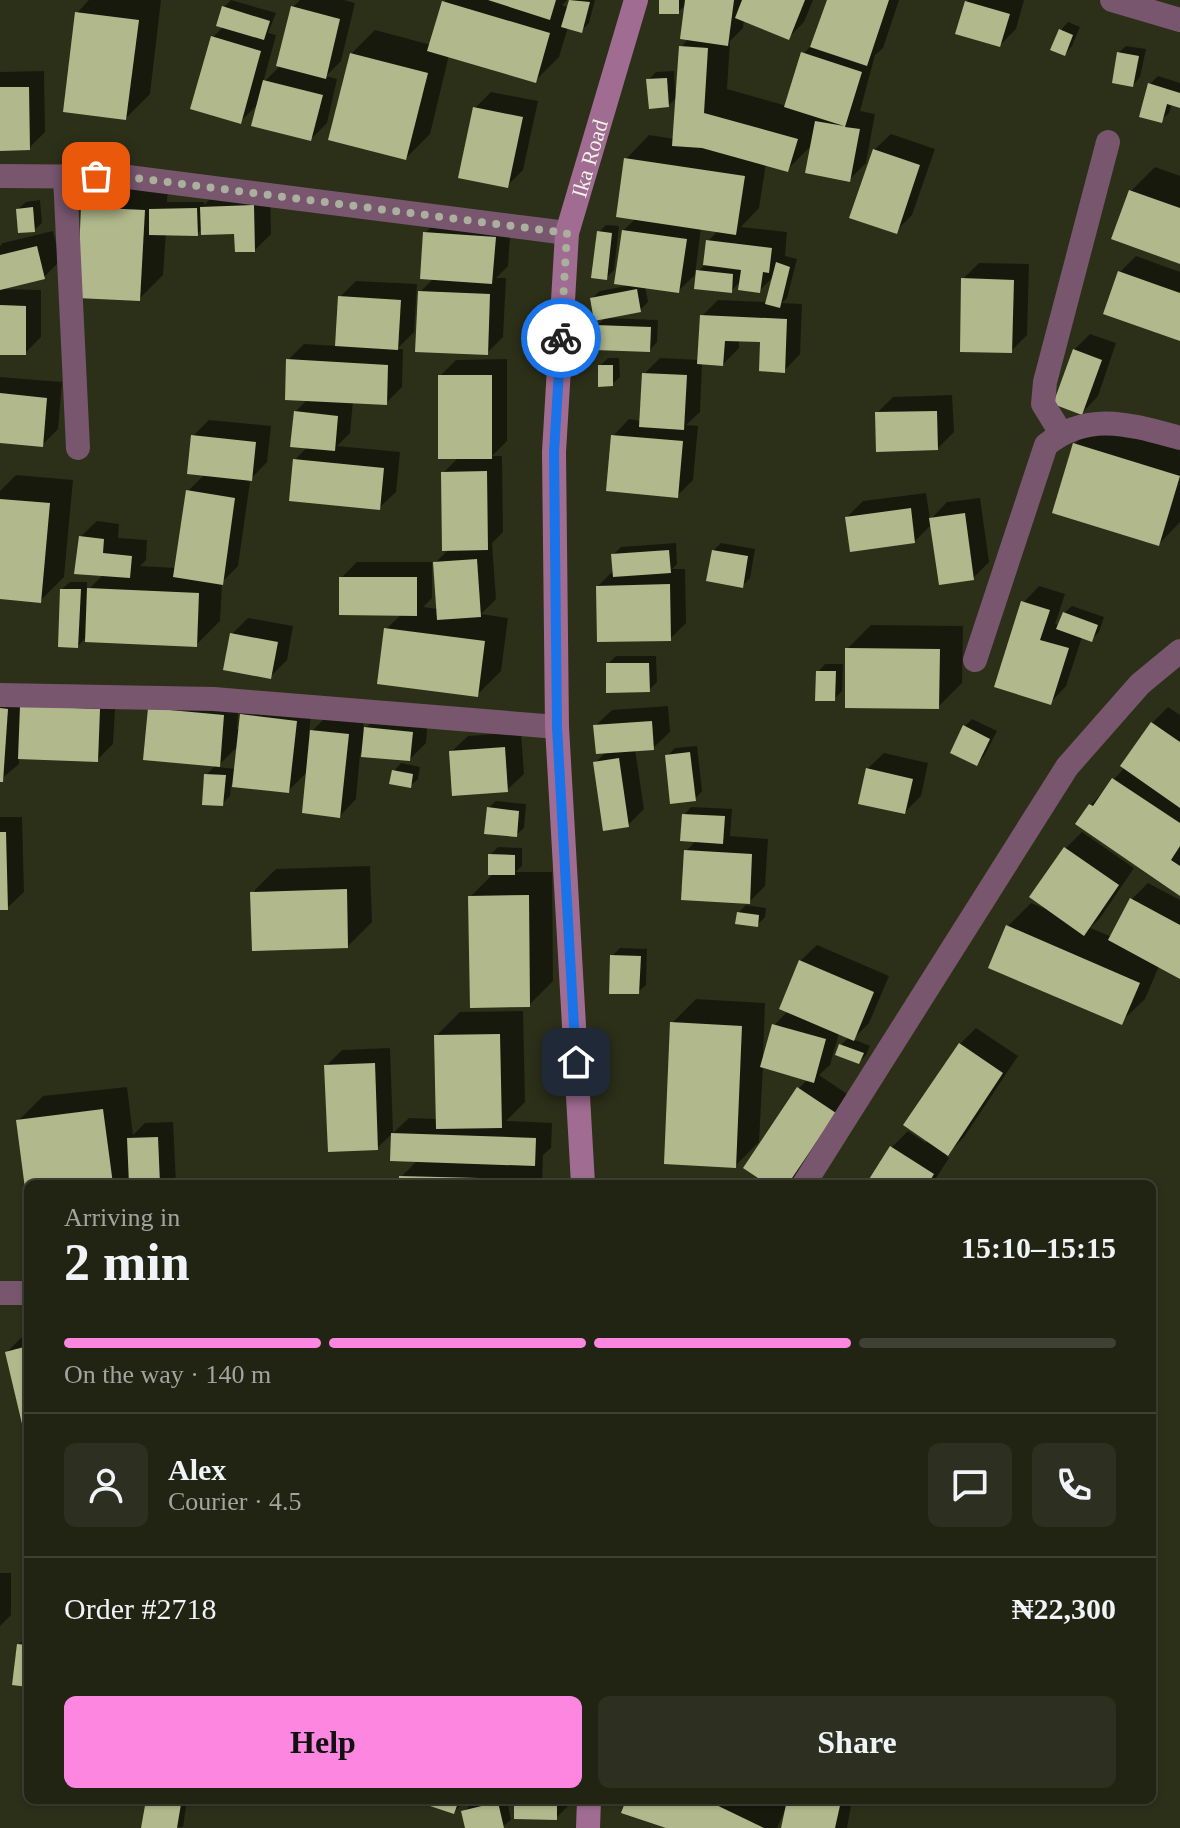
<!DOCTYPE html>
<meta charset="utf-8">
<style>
:root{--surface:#212413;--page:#2d3021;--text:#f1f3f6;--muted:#a2a4a0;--line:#3e4133;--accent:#fd86e1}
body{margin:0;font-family:Georgia,serif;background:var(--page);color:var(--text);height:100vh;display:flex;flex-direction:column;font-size:30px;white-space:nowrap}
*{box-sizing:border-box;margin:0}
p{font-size:26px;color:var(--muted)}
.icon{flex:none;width:44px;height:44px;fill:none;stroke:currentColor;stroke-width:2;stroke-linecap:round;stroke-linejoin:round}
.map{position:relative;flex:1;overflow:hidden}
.drawer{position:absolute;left:24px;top:1180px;width:1132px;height:624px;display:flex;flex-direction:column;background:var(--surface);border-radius:12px;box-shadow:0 2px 6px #0004,0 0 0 2px var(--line)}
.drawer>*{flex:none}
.pin{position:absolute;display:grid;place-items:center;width:68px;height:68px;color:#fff;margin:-34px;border-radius:16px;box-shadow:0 4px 12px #0006}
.courier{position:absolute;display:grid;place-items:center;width:80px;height:80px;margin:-40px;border:6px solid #1a73e8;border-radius:50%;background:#fff;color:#222;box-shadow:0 2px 10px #0007}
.head em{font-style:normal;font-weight:800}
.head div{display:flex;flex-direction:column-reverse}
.head{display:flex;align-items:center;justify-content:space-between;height:136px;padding:0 40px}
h1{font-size:52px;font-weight:800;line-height:60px}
.bar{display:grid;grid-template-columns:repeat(4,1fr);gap:12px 8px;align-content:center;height:96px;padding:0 40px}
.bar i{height:10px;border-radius:6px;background:var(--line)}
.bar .active{background:var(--accent)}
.bar p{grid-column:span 4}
.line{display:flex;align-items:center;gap:20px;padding:0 40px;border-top:2px solid var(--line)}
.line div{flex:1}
.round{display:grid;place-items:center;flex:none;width:84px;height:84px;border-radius:12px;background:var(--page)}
.primary-button{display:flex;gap:16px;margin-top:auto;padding:16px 40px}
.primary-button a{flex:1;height:92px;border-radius:12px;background:var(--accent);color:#111;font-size:32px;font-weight:800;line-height:92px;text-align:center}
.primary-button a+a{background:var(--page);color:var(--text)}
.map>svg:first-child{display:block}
.shadow{fill:#0007;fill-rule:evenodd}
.building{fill:#b1b98c}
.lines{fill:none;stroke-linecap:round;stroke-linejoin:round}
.street{stroke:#77566e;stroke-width:24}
.secondary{stroke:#a06c92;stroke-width:24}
.done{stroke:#abaf9e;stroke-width:8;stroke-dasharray:0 14.4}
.route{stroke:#1a73e8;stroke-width:10}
.labels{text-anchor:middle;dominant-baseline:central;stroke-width:8;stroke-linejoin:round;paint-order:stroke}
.street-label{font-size:22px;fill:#f0f3e5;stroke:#2c3019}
</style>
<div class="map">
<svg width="1180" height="1828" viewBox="0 0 1180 1828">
<rect width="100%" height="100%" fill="#2c3019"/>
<g class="shadow">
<polygon points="89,0 161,0 150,94 126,118 77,13"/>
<polygon points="231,0 276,13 268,33 276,35 263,83 280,66 293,7 300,0 344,0 355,3 341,61 326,76 337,79 327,123 311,139 259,103 240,122 213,37 224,26 224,7"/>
<polygon points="445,0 567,0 562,5 569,8 571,0 595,0 589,23 581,31 568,27 559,57 535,81 449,55 430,134 406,158 351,54 375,30 431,45"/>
<polygon points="661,0 813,0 804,22 788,38 744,20 743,28 730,41 727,89 787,106 803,54 814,43 829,0 899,0 883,48 875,55 860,111 875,114 866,163 850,179 812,145 788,169 766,163 759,208 741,227 787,232 785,256 797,259 787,298 782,303 802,304 800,354 784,371 762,340 739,339 739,348 723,364 702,363 700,412 686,425 698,426 693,480 677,496 613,436 629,419 641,421 644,374 660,358 700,360 702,316 718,300 767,302 774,276 759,291 742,280 731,291 698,271 705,265 708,241 719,230 701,227 695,275 678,291 645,286 648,302 640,310 592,298 600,291 631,285 624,230 636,218 626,159 649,135 675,139 678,96 668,106 648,80 656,72 674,71 675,91 678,91 681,47 689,38 687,3 678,12"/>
<polygon points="968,0 1024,0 1016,29 1000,45 966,2"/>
<polygon points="1068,22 1080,27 1072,46 1065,54 1061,30"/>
<polygon points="1126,46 1146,49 1140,77 1133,85 1118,53"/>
<polygon points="44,71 45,132 29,148 0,149 0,72"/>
<polygon points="1158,76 1180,83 1180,106 1172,103 1169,113 1161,120 1150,84"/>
<polygon points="491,92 538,101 523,170 507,186 475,108"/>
<polygon points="891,134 935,149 912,215 896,231 874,150"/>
<polygon points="1155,167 1180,176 1180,262 1131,191"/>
<polygon points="107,184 168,187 167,202 204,202 204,205 218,191 270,190 271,234 255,250 236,232 203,228 197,234 166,233 163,275 139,299 83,208"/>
<polygon points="40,200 42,223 34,230 18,209 26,202"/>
<polygon points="441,217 511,222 508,266 496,278 506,278 503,337 487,353 420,292 434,278 425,233"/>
<polygon points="606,225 619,226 614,270 606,278 599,232"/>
<polygon points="53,231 60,261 44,277 0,288 0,246 3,243"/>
<polygon points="1136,256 1180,272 1180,339 1120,272"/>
<polygon points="979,263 1029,264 1027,335 1011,351 963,279"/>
<polygon points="356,281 417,284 414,332 397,349 403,349 402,387 386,403 353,401 350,433 337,446 400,452 396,492 379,508 295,460 308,446 295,412 308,399 288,360 304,344 337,346 340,297"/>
<polygon points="0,289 41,290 41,337 25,353 0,353"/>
<polygon points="605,318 658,320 657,342 650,350 597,326"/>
<polygon points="1090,334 1116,343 1098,396 1082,413 1074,350"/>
<polygon points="608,358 619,358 620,377 612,384 600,366"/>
<polygon points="507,359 507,441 492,456 502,456 503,532 492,543 496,599 481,614 508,618 501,671 477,695 386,629 402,614 341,578 357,562 432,562 432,598 423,607 438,609 434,564 449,549 443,473 459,457 440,376 456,360"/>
<polygon points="0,377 62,382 58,429 42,445 0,441"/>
<polygon points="952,395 954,432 938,448 877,413 893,397"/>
<polygon points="209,420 271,426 267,462 248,482 250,482 238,566 222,582 220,621 196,645 87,636 78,646 62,589 70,582 87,582 87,591 104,574 80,537 97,521 119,524 118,538 147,540 146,560 140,566 177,568 188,491 205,474 193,436"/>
<polygon points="1099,420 1180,445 1180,522 1159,544 1075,444"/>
<polygon points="16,475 73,480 64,577 40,601 0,597 0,491"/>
<polygon points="926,493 930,520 947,502 980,498 989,562 973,578 932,524 914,542 847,517 863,501"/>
<polygon points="676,543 677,564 672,569 685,569 686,623 670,639 598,586 614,570 613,555 621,547"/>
<polygon points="721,543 755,549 750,578 742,586 713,551"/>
<polygon points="1039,586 1065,594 1055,624 1060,625 1064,613 1072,606 1104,617 1099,632 1091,640 1082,637 1066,686 1050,703 1023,603"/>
<polygon points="248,618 293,626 287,660 271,676 232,634"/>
<polygon points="871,625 963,626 962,683 938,707 847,649"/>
<polygon points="616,656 656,656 657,682 649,690 608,664"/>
<polygon points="825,664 843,664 842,691 834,699 818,672"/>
<polygon points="0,692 116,694 113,744 97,760 19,757 19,764 0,780"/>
<path d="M239,699l-2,30 3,1 2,-15 16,-16 54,6 -3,29 19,-19 36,4 -1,12 19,-19 46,4 -2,27 -16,16 -50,-5 -4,45 -16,17 -32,-45 -20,20 -57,-6 -1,11 -8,8 -16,-29 10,-10 -66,-56zM239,745l-3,24 -19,-2z"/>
<polygon points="668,706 670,732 653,748 635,749 644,809 628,825 595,763 606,752 595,726 612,710"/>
<polygon points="1168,707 1180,715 1180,892 1091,805 1125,767 1152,723"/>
<polygon points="972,719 997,731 984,756 977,764 965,726"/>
<polygon points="521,732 524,774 507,790 451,752 468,736"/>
<polygon points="697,746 702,791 695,799 667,756 675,748"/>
<polygon points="884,753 928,763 921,796 905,812 867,769"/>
<polygon points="401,763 420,767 418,779 410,786 394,771"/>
<polygon points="496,801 526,804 524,828 516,835 488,808"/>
<polygon points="691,807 732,809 730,836 768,839 765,886 746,905 766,908 765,917 757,925 738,913 749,902 686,851 697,840 684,815"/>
<polygon points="0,817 22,817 24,892 7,908 0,908"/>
<polygon points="1082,832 1134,868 1100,918 1090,928 1112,937 1132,899 1148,883 1180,900 1180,977 1159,966 1145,999 1121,1022 1007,927 1031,903 1045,909 1032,897 1066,848"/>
<polygon points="498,847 522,848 522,866 515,872 552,872 553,981 529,1005 470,897 494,873 490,855"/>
<polygon points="370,866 372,922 348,946 252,893 276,869"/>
<polygon points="817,945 889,976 869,1023 853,1039 870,1046 866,1055 859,1062 841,1045 849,1037 839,1033 830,1065 819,1075 850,1096 797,1175 788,1184 771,1184 746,1167 799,1088 808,1079 763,1066 759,1142 735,1166 672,1023 696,999 765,1003 763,1058 774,1025 788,1011 800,961"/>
<polygon points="620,948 647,949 646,985 638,992 612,956"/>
<polygon points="523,1011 525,1102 506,1121 552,1123 551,1148 543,1155 542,1184 401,1184 401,1177 418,1160 392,1159 393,1133 377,1148 326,1066 342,1050 390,1048 393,1133 409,1118 438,1119 436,1036 460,1012"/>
<polygon points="976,1028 1018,1056 964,1137 946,1156 949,1158 932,1184 869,1184 892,1147 908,1131 926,1143 960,1044"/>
<polygon points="127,1087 133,1135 145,1123 173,1122 176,1184 28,1184 28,1196 19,1120 43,1096"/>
<polygon points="28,1331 28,1441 7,1352"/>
<polygon points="0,1573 11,1573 11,1615 0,1626"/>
<polygon points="28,1636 28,1685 19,1644"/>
<polygon points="148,1800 187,1800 183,1827 143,1828"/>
<polygon points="416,1800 466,1800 454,1812"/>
<polygon points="489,1800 507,1800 511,1820 501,1828 467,1828 464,1812 471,1804"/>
<polygon points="516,1800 572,1800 572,1802 556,1818"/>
<polygon points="628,1800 779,1800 788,1804 789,1800 852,1800 847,1828 783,1828 785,1810 777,1828 672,1828"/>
</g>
<g class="building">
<polygon points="488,0 556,0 550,20"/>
<polygon points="569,0 590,2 582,33 561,27"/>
<rect x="659" y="0" width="20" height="14"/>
<polygon points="685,0 734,0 728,46 680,39"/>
<polygon points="742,0 805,0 789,40 735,18"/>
<polygon points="827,0 889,0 867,66 810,47"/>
<polygon points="442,1 550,33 536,83 427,51"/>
<polygon points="965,1 1010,14 1000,47 955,34"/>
<polygon points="222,6 270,21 264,40 216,26"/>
<polygon points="291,6 340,19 326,79 276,66"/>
<polygon points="75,12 139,20 126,120 63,112"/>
<polygon points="1059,29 1073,35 1065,56 1050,50"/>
<polygon points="211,36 261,51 241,124 190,109"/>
<polygon points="679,46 708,48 704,113 798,139 788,172 702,148 672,146"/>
<polygon points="801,52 862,72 845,127 860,129 850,182 805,173 815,121 844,126 784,107"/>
<polygon points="1117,52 1139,56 1133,87 1112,83"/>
<polygon points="350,53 428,73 406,160 328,140"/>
<polygon points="667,78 669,107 649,109 646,79"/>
<polygon points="263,80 323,95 311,141 251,126"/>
<polygon points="1148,83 1180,93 1180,108 1167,104 1162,123 1139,117"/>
<polygon points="0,87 29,87 30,150 0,151"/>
<polygon points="473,107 523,117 508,188 458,178"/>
<polygon points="873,149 920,165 897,234 849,218"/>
<polygon points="624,158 745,176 736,235 616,217"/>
<polygon points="1129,190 1180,208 1180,264 1111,239"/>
<polygon points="254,205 255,252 235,252 234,234 201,235 200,207"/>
<polygon points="33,207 35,232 18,233 16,209"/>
<polygon points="81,207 145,210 140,301 77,298"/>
<polygon points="197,208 198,236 149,235 149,209"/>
<polygon points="622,230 687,239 679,293 614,284"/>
<polygon points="597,231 612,233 607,280 591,278"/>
<polygon points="423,232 496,237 492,284 420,279"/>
<polygon points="706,240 772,248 769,273 763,272 760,293 738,290 741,270 703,265"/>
<polygon points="37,246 45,279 0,290 0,255"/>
<polygon points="776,262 790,267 780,308 765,304"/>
<polygon points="696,270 733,274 732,293 694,289"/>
<polygon points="1118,271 1180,293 1180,341 1103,314"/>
<polygon points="961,278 1014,280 1012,353 960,352"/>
<polygon points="637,289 641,312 594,321 590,298"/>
<polygon points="418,291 490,294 488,355 415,352"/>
<polygon points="338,296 401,300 398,350 335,346"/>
<polygon points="0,305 26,306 26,355 0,355"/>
<polygon points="700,315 787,319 785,373 759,371 760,342 725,341 723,366 697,364"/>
<polygon points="595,325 651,327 650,352 594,350"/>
<polygon points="1073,349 1102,360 1082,415 1053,404"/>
<polygon points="286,359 388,365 387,405 285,400"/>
<polygon points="598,365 613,365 613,386 598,387"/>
<polygon points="642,373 687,375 684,430 639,427"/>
<rect x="438" y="375" width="54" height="84"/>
<polygon points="0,393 47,398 43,447 0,443"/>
<polygon points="294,411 338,416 335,451 290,447"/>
<polygon points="937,411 938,450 876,452 875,412"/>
<polygon points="191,435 256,442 252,481 187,474"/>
<polygon points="611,435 683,441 678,498 606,491"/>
<polygon points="1073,443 1180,476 1159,546 1052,513"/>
<polygon points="293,459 384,468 380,510 289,501"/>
<polygon points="487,471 488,550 442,551 441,472"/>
<polygon points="186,490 235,498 223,585 173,577"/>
<polygon points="0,499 50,503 41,603 0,599"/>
<polygon points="911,508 915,543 850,552 845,517"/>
<polygon points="965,513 974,580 939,585 929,518"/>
<polygon points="79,536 104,539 103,553 132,556 130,578 74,574"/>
<polygon points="669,550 671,573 613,577 611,554"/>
<polygon points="712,550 748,556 743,588 706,581"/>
<polygon points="477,559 481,617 437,620 433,562"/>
<polygon points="339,577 417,577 417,616 339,615"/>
<polygon points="670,584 671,641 597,642 596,586"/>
<polygon points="87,588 199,593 197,647 85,642"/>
<polygon points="60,589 81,589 78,648 58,647"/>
<polygon points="1021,601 1050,610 1040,640 1069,648 1051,705 994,687"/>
<polygon points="1063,612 1098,625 1092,642 1056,629"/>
<polygon points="384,628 485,641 478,697 377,684"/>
<polygon points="230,633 278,642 271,679 223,670"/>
<polygon points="845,648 940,649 939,709 845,708"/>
<polygon points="606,663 649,663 650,692 606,693"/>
<polygon points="816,671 836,671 835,701 815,701"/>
<polygon points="20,706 100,709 98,762 18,759"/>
<polygon points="0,708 8,709 3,782 0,782"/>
<polygon points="148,708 224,715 220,767 143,760"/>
<polygon points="240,714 297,721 289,793 232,787"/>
<polygon points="652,721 654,750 596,754 593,725"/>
<polygon points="1151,722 1180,742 1180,808 1120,766"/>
<polygon points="963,725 990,739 977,766 950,753"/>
<polygon points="364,727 413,732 410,761 361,757"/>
<polygon points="310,730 349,734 340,818 302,813"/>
<polygon points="505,747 508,792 452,796 449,751"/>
<polygon points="690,752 696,801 670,804 665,755"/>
<polygon points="619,758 629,827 603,831 593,762"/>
<polygon points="866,768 913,779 905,814 858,804"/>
<polygon points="392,770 413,774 411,788 389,784"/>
<polygon points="204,774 226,775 223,806 202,805"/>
<polygon points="1112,778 1180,823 1180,846 1171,860 1180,866 1180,896 1075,824 1089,804 1093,806"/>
<polygon points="487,807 519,811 517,837 484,834"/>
<polygon points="682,814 725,816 723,844 680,841"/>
<polygon points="0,832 6,832 8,910 0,910"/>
<polygon points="1064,847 1119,885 1084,936 1029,897"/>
<polygon points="684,850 752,854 750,904 681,900"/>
<polygon points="488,854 515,855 515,875 488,875"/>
<polygon points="347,889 348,948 252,951 250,892"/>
<polygon points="529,895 530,1007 470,1008 468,896"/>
<polygon points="1130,898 1180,925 1180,979 1108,940"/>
<polygon points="737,912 759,915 758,927 735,924"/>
<polygon points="1006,925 1140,983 1122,1025 988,968"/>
<polygon points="610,955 641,956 639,994 609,994"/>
<polygon points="799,960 874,992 854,1041 779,1009"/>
<polygon points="670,1022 742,1026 736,1168 664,1164"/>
<polygon points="772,1024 826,1039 814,1083 760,1067"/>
<polygon points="500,1034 502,1128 436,1129 434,1035"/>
<polygon points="959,1043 1003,1073 948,1156 903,1125"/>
<polygon points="839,1044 864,1053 859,1064 835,1055"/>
<polygon points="375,1063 378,1150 328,1152 324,1065"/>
<polygon points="797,1087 836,1113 788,1184 767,1184 743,1168"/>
<polygon points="103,1109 113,1184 28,1184 26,1196 16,1120"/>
<polygon points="391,1133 536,1138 535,1166 390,1161"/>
<polygon points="158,1137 160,1184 129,1184 127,1138"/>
<polygon points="890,1146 934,1174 928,1184 866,1184"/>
<polygon points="399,1176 520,1179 520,1184 399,1184"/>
<polygon points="28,1346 28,1444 27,1445 5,1352"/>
<polygon points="17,1644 28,1645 28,1687 12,1685"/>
<polygon points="146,1800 181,1804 177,1828 141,1828"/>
<polygon points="412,1800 459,1800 454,1814"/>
<polygon points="514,1800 557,1800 557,1820 514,1819"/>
<polygon points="626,1800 706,1800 764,1828 666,1828 621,1813"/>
<polygon points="787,1800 841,1801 835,1828 781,1828"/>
<polygon points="498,1802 504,1828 465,1828 461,1811"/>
</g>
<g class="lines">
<g class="street">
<polyline points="1112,0 1180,20"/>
<polyline points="0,176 128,177 567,233"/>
<polyline points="65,176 78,448"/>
<polyline points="1061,433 1043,404 1045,382 1108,142"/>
<path d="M975,660l71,-215c42,-35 86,-20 134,-7"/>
<polyline points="0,695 214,699 557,727"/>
<polyline points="804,1184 1067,767 1140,684 1180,651"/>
<polyline points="0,1293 28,1293"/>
</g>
<g class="secondary">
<path id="s1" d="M583,1184l-26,-457 -3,-275 13,-219 69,-233"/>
<polyline points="588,1828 589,1800"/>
</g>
</g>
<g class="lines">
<polyline class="done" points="96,176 128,177 567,233 561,338"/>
<polyline class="route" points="561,338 554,452 557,727 576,1062"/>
</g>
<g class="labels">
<g class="street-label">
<text stroke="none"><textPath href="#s1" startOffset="1030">Ika Road</textPath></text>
</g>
</g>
</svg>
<div class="pin" style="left:96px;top:176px;background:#ea580c"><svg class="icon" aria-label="bag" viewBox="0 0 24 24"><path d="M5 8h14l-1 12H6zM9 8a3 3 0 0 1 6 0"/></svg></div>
<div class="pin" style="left:576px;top:1062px;background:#1f2937"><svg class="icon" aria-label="home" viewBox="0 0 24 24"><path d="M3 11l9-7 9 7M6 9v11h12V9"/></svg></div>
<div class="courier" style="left:561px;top:338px"><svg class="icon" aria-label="bike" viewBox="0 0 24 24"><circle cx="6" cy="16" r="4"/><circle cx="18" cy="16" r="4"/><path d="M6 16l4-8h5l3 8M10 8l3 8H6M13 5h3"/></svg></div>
<section class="drawer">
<div class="head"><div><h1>2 min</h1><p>Arriving in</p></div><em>15:10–15:15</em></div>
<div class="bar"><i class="active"></i><i class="active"></i><i class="active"></i><i></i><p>On the way · 140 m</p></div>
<div class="line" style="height:144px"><a class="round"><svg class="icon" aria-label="person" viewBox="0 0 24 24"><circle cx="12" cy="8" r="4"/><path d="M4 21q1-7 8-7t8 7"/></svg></a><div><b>Alex</b><p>Courier · 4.5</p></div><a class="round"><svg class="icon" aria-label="chat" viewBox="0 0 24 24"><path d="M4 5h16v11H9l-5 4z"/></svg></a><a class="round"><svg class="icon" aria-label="phone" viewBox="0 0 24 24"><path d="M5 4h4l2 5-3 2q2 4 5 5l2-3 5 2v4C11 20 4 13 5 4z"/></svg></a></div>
<div class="line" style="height:104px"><div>Order #2718</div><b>₦22,300</b></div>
<div class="primary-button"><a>Help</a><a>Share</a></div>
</section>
</div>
